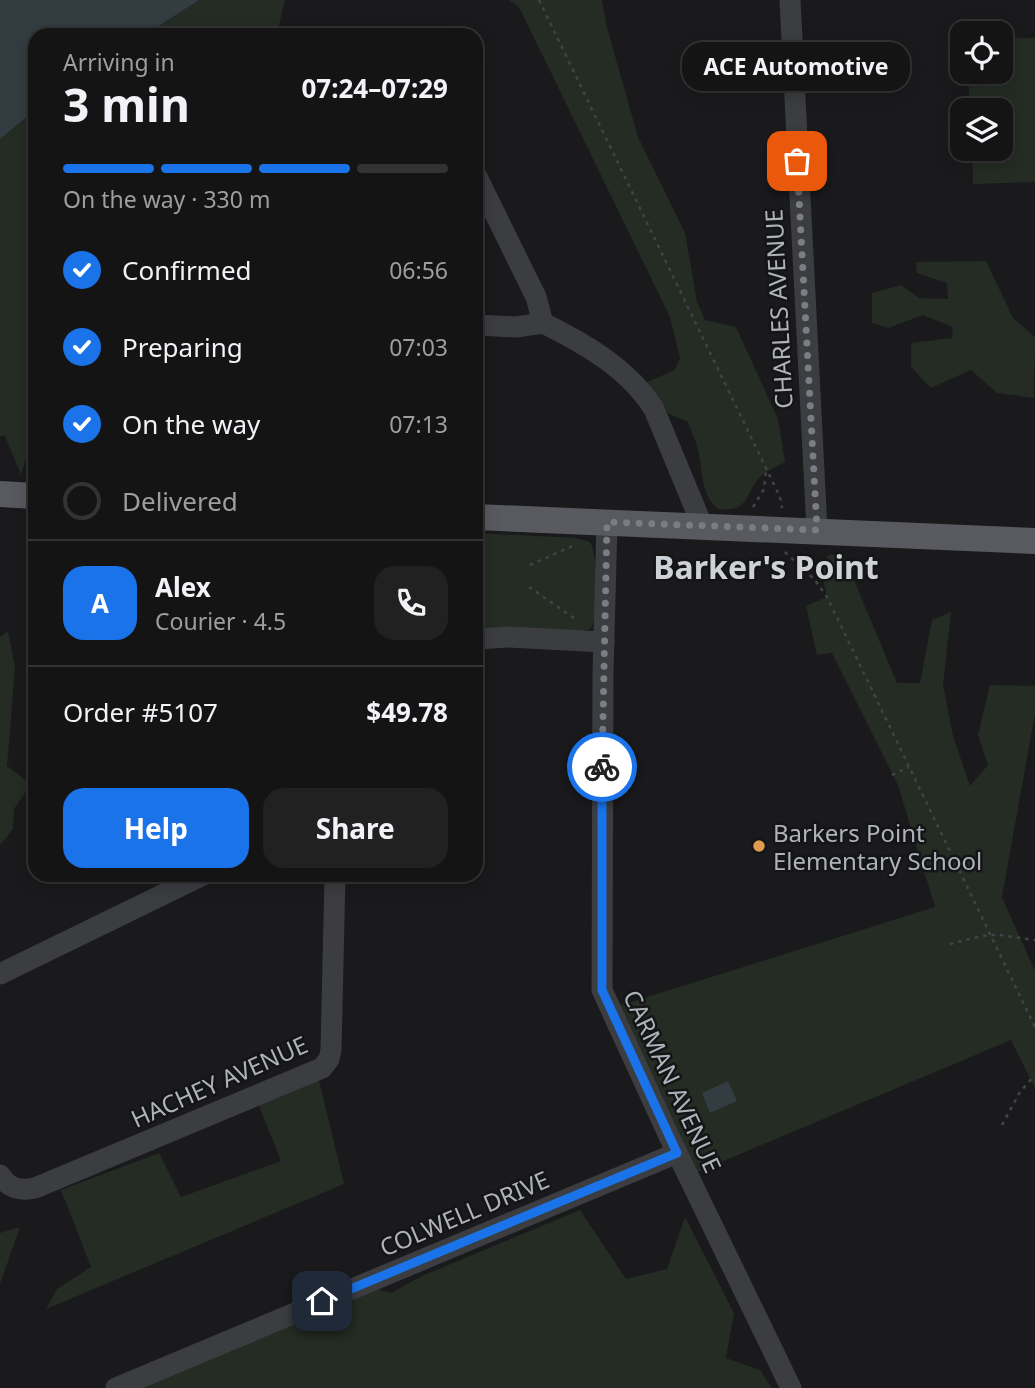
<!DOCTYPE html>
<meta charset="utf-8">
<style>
:root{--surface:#141415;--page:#212122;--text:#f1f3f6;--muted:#9d9ea0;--line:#333334;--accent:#1a73e8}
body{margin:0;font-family:"Noto Sans",sans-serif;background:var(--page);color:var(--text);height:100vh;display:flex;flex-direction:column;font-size:26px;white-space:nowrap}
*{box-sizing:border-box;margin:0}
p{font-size:23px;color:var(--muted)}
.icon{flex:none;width:38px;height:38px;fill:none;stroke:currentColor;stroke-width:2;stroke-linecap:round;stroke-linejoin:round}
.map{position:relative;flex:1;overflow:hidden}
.details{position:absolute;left:28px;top:28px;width:455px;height:854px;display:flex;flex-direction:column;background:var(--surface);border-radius:21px;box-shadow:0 4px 18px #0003,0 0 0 2px var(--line)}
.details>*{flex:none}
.fabs{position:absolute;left:950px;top:21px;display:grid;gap:14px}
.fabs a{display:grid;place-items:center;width:63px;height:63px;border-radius:14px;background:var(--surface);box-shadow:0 4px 18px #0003,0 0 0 2px var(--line);font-size:35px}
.pin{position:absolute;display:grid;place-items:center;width:60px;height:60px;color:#fff;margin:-30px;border-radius:14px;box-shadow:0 4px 10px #0006}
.courier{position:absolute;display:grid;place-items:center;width:70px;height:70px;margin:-35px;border:5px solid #1a73e8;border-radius:50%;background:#fff;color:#222;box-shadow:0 2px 9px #0007}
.bubble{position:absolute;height:49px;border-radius:21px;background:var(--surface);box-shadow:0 4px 18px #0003,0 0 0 2px var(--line);font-size:23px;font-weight:700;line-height:49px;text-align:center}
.headline em{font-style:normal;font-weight:700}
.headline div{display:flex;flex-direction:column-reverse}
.headline{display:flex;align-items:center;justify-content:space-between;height:119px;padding:0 35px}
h1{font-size:46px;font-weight:700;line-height:52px}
.bar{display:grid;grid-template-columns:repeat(4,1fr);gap:10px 7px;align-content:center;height:84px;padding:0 35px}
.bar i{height:9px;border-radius:5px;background:var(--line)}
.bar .selected{background:var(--accent)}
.bar p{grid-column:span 4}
.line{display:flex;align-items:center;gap:18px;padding:0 35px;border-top:2px solid var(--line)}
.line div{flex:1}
.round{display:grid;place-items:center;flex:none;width:74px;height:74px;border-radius:21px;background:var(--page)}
ol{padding:0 35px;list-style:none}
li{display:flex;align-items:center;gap:21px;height:77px}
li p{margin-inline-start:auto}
li .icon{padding:7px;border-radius:50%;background:var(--accent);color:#fff;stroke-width:4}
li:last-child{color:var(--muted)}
li i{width:38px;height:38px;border:4px solid var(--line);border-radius:50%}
.button{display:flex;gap:14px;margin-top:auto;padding:14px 35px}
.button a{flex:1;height:80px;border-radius:21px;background:var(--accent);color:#fff;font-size:28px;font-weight:700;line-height:80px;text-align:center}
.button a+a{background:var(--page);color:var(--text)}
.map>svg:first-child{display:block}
.green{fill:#242c24}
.water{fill:#333d41}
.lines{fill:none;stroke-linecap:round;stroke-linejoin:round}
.path{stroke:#414447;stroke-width:2.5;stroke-dasharray:3.5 5;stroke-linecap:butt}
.minor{stroke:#3b3d40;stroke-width:21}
.major{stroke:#585a5f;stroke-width:26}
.done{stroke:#7a7d83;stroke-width:7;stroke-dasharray:0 12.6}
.route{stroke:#1a73e8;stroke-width:9}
.poi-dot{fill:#e09b4e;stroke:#151517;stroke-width:2.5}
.labels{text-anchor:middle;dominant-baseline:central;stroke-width:5;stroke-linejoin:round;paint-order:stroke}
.street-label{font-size:24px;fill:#aeb3ba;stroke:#151517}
.poi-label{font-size:24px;fill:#aeb3ba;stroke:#151517;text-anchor:start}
.district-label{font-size:32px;font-weight:bold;fill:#ced2d6;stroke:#151517}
</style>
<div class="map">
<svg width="1035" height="1388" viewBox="0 0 1035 1388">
<rect width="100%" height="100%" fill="#1a1a1c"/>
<g class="green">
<polygon points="199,0 285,0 278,29 235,31 227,35 145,35"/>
<path d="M509,0h93l4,24 32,113 47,96 12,69 8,18 31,7 42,92 7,43c-8,4 -19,9 -25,15 -15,16 -10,36 -42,32 -18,-15 -15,-39 -20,-59 -2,-10 -7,-19 -10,-28l-19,-8 -22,-32 28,-12 5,-12 -10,-41 -151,-310z"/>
<polygon points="1001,38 1035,38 1035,182 973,184 972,149 1001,149 1001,110 970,110 968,72 1001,72"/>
<polygon points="35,110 35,427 21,475 5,436 0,436 0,139"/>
<polygon points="986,261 1013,318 1035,337 1034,398 997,393 971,370 931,388 911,367 911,343 952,338 953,327 923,315 888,328 872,323 872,293 901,285 919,298 948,299 947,283 917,273 916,262"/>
<path d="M476,533l100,5 14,4c8,13 10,75 0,87l-14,3 -100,-3z"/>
<polygon points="843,554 897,683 920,683 932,620 951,612 943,684 953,736 970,786 988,765 978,735 990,685 1035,686 1035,714 1002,897 1035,971 1035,1088 1011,1040 688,1176 609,1009 935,907 898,785 832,653 817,655 806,606 827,597 820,564 829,555"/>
<polygon points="8,631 15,668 7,766 31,784 14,809 13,829 0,845 0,637"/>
<polygon points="319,1080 344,1184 46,1309 57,1289 91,1267 61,1190 159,1153 181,1197 281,1161 258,1104"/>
<polygon points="580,1210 626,1279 667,1269 685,1217 734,1313 726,1358 760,1370 772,1388 138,1388 375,1289 391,1293 422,1276"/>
<polygon points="20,1227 0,1284 0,1233"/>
</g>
<g class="water">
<polygon points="0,0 199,0 145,35 35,35 35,110 0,139"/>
<polygon points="728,1081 737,1101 710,1113 702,1093"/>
</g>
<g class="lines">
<g class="path">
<polyline points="539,0 780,497 782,508"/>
<polyline points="753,507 764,489 766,471"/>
<polyline points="785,552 814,579 827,597 1035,1027"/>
<polyline points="530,565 577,544"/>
<polyline points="529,587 578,621"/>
<polyline points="892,775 909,767"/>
<path d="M950,944c17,-4 39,-12 57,-8 9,1 18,3 28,4"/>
<polyline points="1002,1125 1020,1092 1035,1075"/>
</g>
<g class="minor">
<polyline points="790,0 817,530"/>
<polyline points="476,175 536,297 543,323"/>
<path d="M543,323c41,20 86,46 111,86l48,116"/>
<polyline points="476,325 516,327 543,323"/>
<polyline points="607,522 603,673 602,990 668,1134 791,1388"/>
<polyline points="476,639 508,637 604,642"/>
<polyline points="0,974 203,875"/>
<path d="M0,1175c9,14 20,16 35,13l287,-120 7,-9 2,-9 4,-175"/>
<polyline points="116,1388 677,1153"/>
</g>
<g class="major">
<polyline points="0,494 35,496"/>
<polyline points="476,517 1035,541"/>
</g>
</g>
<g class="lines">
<polyline class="done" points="602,767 607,522 817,530 797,161"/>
<polyline class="route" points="322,1301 677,1153 602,990 602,767"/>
</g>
<circle class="poi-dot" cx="759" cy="846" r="7"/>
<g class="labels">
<g class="street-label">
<text transform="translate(778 309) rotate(-93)">CHARLES AVENUE</text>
<text transform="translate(219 1081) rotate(-24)">HACHEY AVENUE</text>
<text transform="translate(673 1081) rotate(65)">CARMAN AVENUE</text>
<text transform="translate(464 1213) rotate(-23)">COLWELL DRIVE</text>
</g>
<g class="poi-label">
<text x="773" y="832">Barkers Point<tspan x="773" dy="28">Elementary School</tspan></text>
</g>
<g class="district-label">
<text x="766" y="566">Barker's Point</text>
</g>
</g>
</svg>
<div class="fabs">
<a><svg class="icon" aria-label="locate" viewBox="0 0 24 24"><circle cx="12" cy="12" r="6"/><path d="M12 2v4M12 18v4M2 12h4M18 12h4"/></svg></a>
<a><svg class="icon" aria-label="layers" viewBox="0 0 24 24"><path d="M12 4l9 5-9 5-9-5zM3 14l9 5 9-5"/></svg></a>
</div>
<div class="pin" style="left:797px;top:161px;background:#ea580c"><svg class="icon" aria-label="bag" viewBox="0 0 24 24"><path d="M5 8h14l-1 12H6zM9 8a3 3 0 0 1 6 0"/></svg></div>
<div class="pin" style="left:322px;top:1301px;background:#1f2937"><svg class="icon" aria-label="home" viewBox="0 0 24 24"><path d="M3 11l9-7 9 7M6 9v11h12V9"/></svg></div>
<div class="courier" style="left:602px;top:767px"><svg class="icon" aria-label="bike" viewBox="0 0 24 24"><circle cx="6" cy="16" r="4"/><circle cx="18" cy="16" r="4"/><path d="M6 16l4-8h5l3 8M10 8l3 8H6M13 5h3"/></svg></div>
<div class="bubble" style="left:682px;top:42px;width:228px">ACE Automotive</div>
<section class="details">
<div class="headline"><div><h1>3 min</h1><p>Arriving in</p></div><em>07:24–07:29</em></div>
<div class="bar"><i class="selected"></i><i class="selected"></i><i class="selected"></i><i></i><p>On the way · 330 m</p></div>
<ol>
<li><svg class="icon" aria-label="check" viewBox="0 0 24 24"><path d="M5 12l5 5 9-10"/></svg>Confirmed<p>06:56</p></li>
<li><svg class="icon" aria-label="check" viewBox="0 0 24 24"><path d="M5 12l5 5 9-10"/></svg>Preparing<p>07:03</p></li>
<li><svg class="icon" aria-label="check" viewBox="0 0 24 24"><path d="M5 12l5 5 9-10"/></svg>On the way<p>07:13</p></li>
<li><i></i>Delivered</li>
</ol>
<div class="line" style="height:126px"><b class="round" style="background:var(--accent);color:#fff">A</b><div><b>Alex</b><p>Courier · 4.5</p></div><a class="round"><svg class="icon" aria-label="phone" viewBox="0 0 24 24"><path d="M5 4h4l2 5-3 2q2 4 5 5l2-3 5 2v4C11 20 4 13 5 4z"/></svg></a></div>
<div class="line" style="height:91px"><div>Order #5107</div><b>$49.78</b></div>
<div class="button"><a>Help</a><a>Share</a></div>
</section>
</div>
